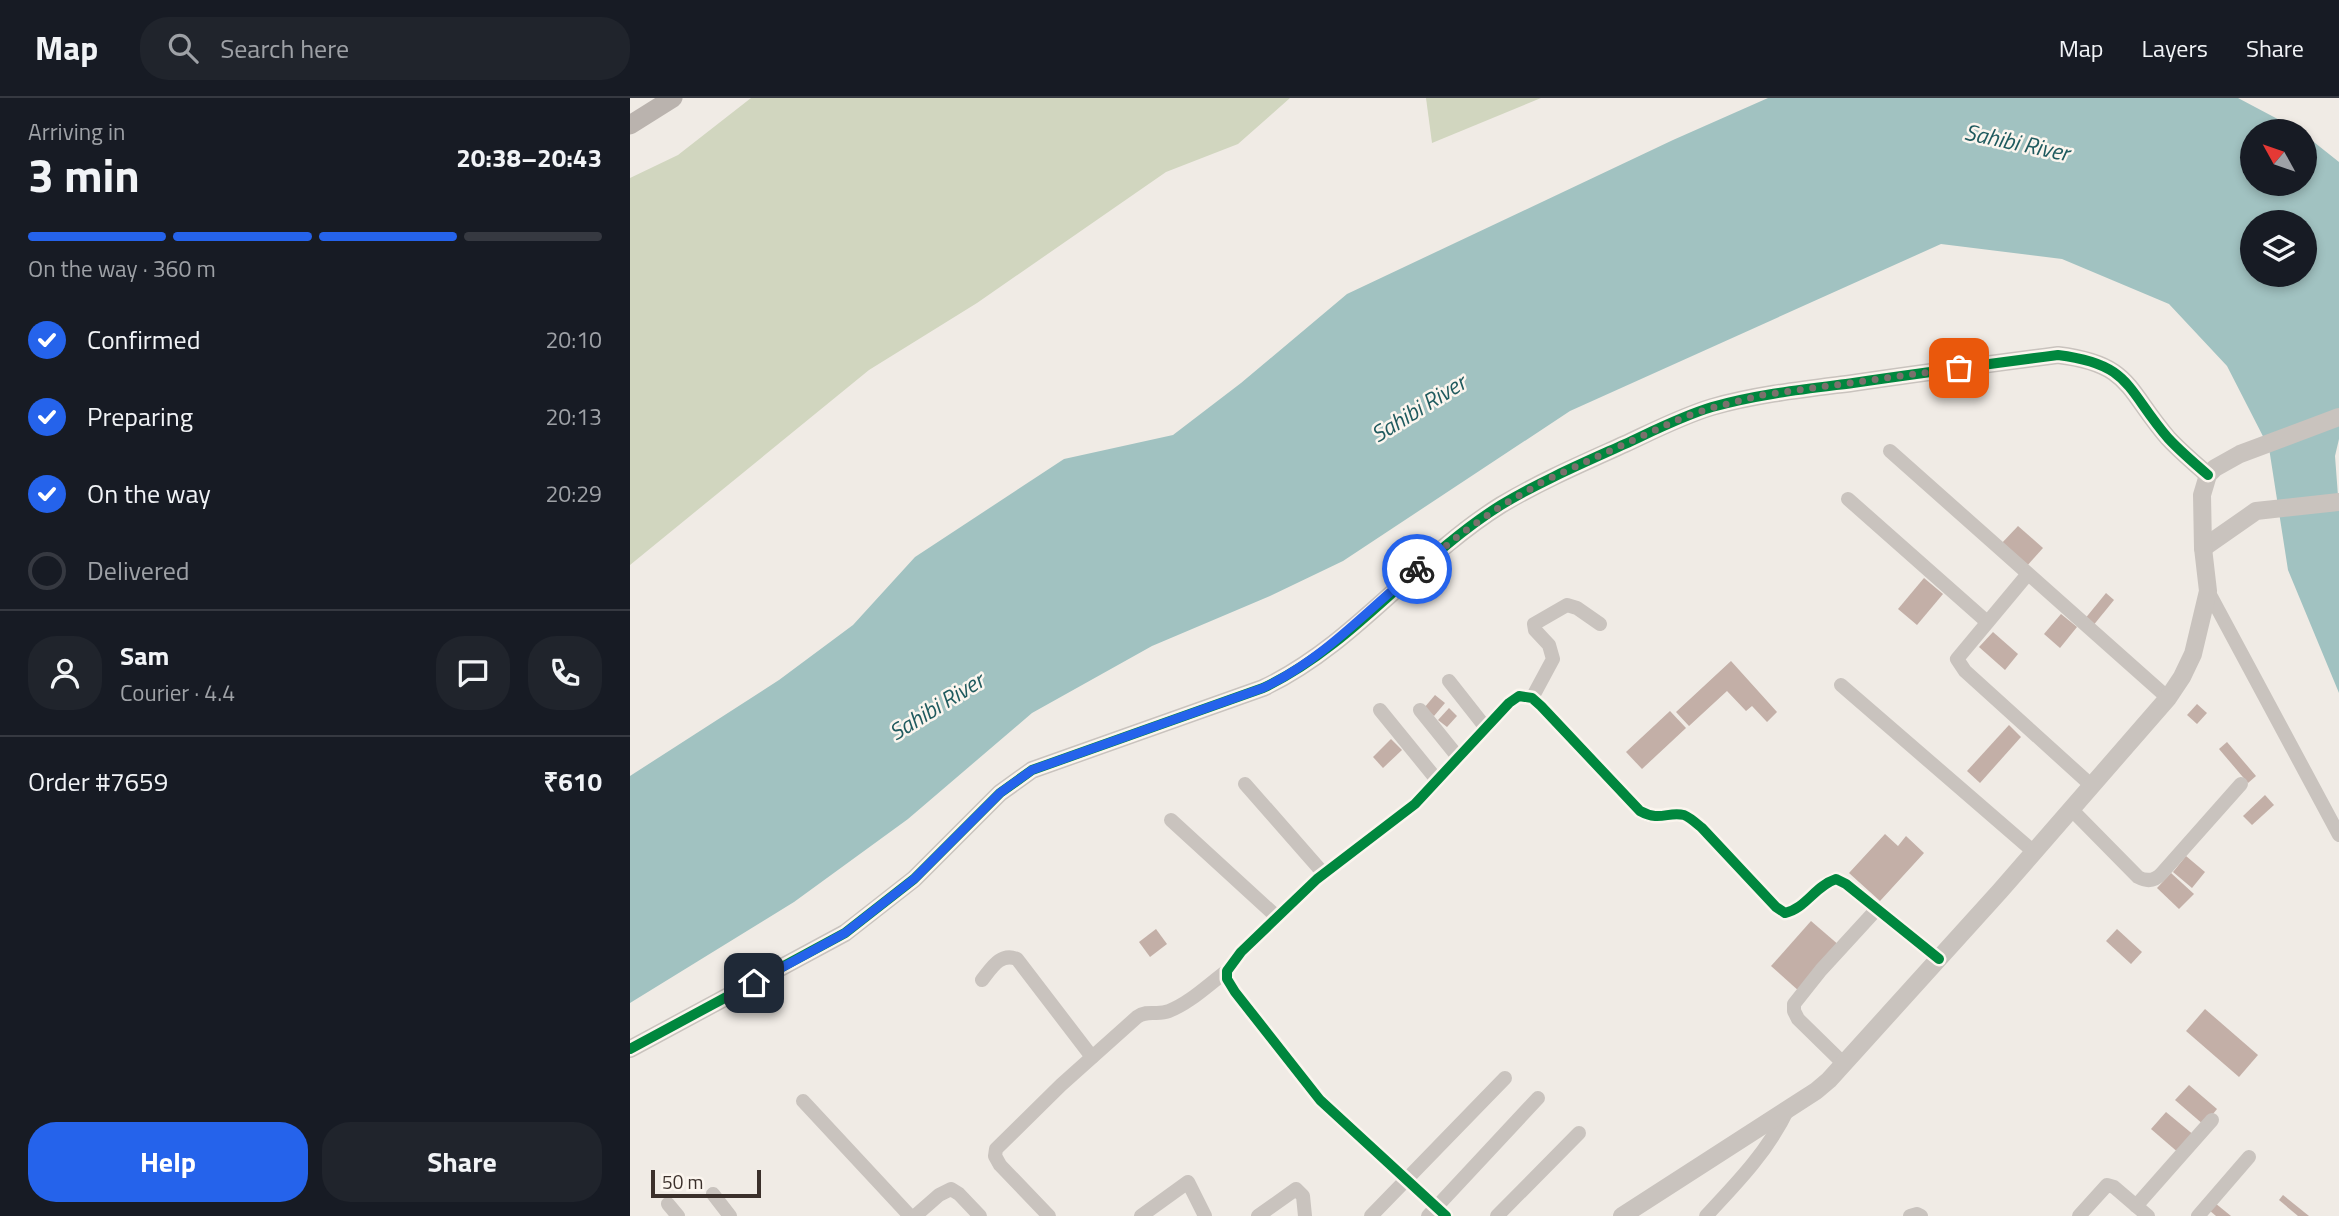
<!DOCTYPE html>
<meta charset="utf-8">
<style>
:root{--surface:#171b24;--page:#20242c;--text:#f1f3f6;--muted:#9ea1a6;--line:#363941;--accent:#2563eb}
body{margin:0;font-family:"Titillium Web",sans-serif;background:var(--page);color:var(--text);height:100vh;display:flex;flex-direction:column;font-size:26px;white-space:nowrap}
*{box-sizing:border-box;margin:0}
p{font-size:23px;color:var(--muted)}
.icon{flex:none;width:38px;height:38px;fill:none;stroke:currentColor;stroke-width:2;stroke-linecap:round;stroke-linejoin:round}
.map{position:relative;flex:1;overflow:hidden}
.sheet{display:flex;flex-direction:column;background:var(--surface);width:630px}
.sheet>*{flex:none}
.needle{width:46px;rotate:310deg}
.fabs{position:absolute;left:1610px;top:21px;display:grid;gap:14px}
.fabs a{display:grid;place-items:center;width:77px;height:77px;border-radius:50%;background:var(--surface);box-shadow:0 4px 10px #0003;font-size:35px}
.scale{position:absolute;left:21px;bottom:18px;width:110px;box-sizing:border-box;padding-left:7px;border:4px solid #3b302b;border-top:0;font-size:19px;line-height:24px;white-space:nowrap;color:#3b302b;-webkit-text-stroke:5px #fbf5ee;paint-order:stroke}
.pin{position:absolute;display:grid;place-items:center;width:60px;height:60px;color:#fff;margin:-30px;border-radius:14px;box-shadow:0 4px 10px #0006}
.courier{position:absolute;display:grid;place-items:center;width:70px;height:70px;margin:-35px;border:5px solid #2563eb;border-radius:50%;background:#fff;color:#222;box-shadow:0 2px 9px #0007}
.headline em{font-style:normal;font-weight:700}
.headline div{display:flex;flex-direction:column-reverse}
.headline{display:flex;align-items:center;justify-content:space-between;height:119px;padding:0 28px}
h1{font-size:46px;font-weight:700;line-height:52px}
.bar{display:grid;grid-template-columns:repeat(4,1fr);gap:10px 7px;align-content:center;height:84px;padding:0 28px}
.bar i{height:9px;border-radius:5px;background:var(--line)}
.bar .selected{background:var(--accent)}
.bar p{grid-column:span 4}
.line{display:flex;align-items:center;gap:18px;padding:0 28px;border-top:2px solid var(--line)}
.line div{flex:1}
.round{display:grid;place-items:center;flex:none;width:74px;height:74px;border-radius:28px;background:var(--page)}
ol{padding:0 28px;list-style:none}
li{display:flex;align-items:center;gap:21px;height:77px}
li p{margin-inline-start:auto}
li .icon{padding:7px;border-radius:50%;background:var(--accent);color:#fff;stroke-width:4}
li:last-child{color:var(--muted)}
li i{width:38px;height:38px;border:4px solid var(--line);border-radius:50%}
.action{display:flex;gap:14px;margin-top:auto;padding:14px 28px}
.action a{flex:1;height:80px;border-radius:28px;background:var(--accent);color:#fff;font-size:28px;font-weight:700;line-height:80px;text-align:center}
.action a+a{background:var(--page);color:var(--text)}
header{display:flex;align-items:center;gap:42px;box-sizing:border-box;height:98px;padding:0 35px;background:var(--surface);border-bottom:2px solid var(--line)}
header strong{font-size:33px}
nav{display:flex;gap:38px;margin-inline-start:auto;font-size:24px}
.search{width:490px;height:63px;background:var(--page);display:flex;align-items:center;gap:18px;box-sizing:border-box;padding:0 24px;border-radius:28px;color:var(--muted);font-size:26px}
main{display:flex;flex:1;min-height:0}
.map>svg:first-child{display:block}
.green{fill:#d1d6bf}
.water{fill:#a1c2c1;fill-rule:evenodd}
.building{fill:#c3afa7}
.lines{fill:none;stroke-linecap:round;stroke-linejoin:round}
.minor{stroke:#c9c3be;stroke-width:14}
.tertiary{stroke:#c9c3be;stroke-width:18}
.secondary{stroke:#bab3ae;stroke-width:19}
.cycleway-casing{stroke:#fbf5ee;stroke-width:15}
.cycleway{stroke:#00873e;stroke-width:10}
.done{stroke:#7a716c;stroke-width:7;stroke-dasharray:0 12.6}
.route{stroke:#2563eb;stroke-width:9}
.labels{text-anchor:middle;dominant-baseline:central;stroke-width:5;stroke-linejoin:round;paint-order:stroke}
.water-label{font-size:23px;font-style:italic;fill:#1f5a5e;stroke:#fbf5ee}
</style>
<header>
<strong>Map</strong>
<div class="search"><svg class="icon" aria-label="search" viewBox="0 0 24 24"><circle cx="10" cy="10" r="6"/><path d="M15 15l6 6"/></svg>Search here</div>
<nav><a>Map</a><a>Layers</a><a>Share</a></nav>
</header>
<main>
<section class="sheet">
<div class="headline"><div><h1>3 min</h1><p>Arriving in</p></div><em>20:38–20:43</em></div>
<div class="bar"><i class="selected"></i><i class="selected"></i><i class="selected"></i><i></i><p>On the way · 360 m</p></div>
<ol>
<li><svg class="icon" aria-label="check" viewBox="0 0 24 24"><path d="M5 12l5 5 9-10"/></svg>Confirmed<p>20:10</p></li>
<li><svg class="icon" aria-label="check" viewBox="0 0 24 24"><path d="M5 12l5 5 9-10"/></svg>Preparing<p>20:13</p></li>
<li><svg class="icon" aria-label="check" viewBox="0 0 24 24"><path d="M5 12l5 5 9-10"/></svg>On the way<p>20:29</p></li>
<li><i></i>Delivered</li>
</ol>
<div class="line" style="height:126px"><a class="round"><svg class="icon" aria-label="person" viewBox="0 0 24 24"><circle cx="12" cy="8" r="4"/><path d="M4 21q1-7 8-7t8 7"/></svg></a><div><b>Sam</b><p>Courier · 4.4</p></div><a class="round"><svg class="icon" aria-label="chat" viewBox="0 0 24 24"><path d="M4 5h16v11H9l-5 4z"/></svg></a><a class="round"><svg class="icon" aria-label="phone" viewBox="0 0 24 24"><path d="M5 4h4l2 5-3 2q2 4 5 5l2-3 5 2v4C11 20 4 13 5 4z"/></svg></a></div>
<div class="line" style="height:91px"><div>Order #7659</div><b>₹610</b></div>
<div class="action"><a>Help</a><a>Share</a></div>
</section>
<div class="map">
<svg width="1709" height="1118" viewBox="0 0 1709 1118">
<rect width="100%" height="100%" fill="#f0ebe5"/>
<g class="green">
<polygon points="121,0 660,0 608,46 536,74 347,205 239,272 0,467 0,80 48,57"/>
<polygon points="796,0 911,0 802,45"/>
</g>
<path class="water" d="M1138,0h470l62,33h-48v53h53v-49l34,27v277l-4,17 4,53v184l-51,-123 -19,-122 -42,-82 -58,-62 -107,-45 -121,-15 -371,167 -227,150 -73,35 -118,50 -120,67 -124,106 -114,83 -164,101v-227l149,-96 74,-55 62,-68 149,-98 109,-24 68,-52 106,-89 326,-154zM1622,124h53v53h-53z"/>
<g class="building">
<polygon points="1388,428 1413,450 1396,469 1371,446"/>
<polygon points="1294,480 1313,496 1287,527 1268,511"/>
<polygon points="1476,495 1484,502 1462,529 1454,522"/>
<polygon points="1431,516 1447,529 1430,550 1414,536"/>
<polygon points="1363,534 1388,556 1375,572 1349,549"/>
<polygon points="1101,563 1147,614 1137,624 1122,608 1116,613 1097,593 1059,628 1046,614"/>
<polygon points="805,597 815,605 804,618 794,610"/>
<polygon points="1567,606 1577,615 1567,626 1557,617"/>
<polygon points="819,610 827,618 817,629 808,622"/>
<polygon points="1040,613 1056,630 1012,671 996,654"/>
<polygon points="1379,627 1391,639 1350,685 1337,673"/>
<polygon points="761,641 772,652 753,670 743,659"/>
<polygon points="1597,644 1626,678 1618,685 1589,651"/>
<polygon points="1635,697 1644,707 1622,727 1613,718"/>
<polygon points="1255,736 1268,748 1276,738 1294,755 1250,803 1219,775"/>
<polygon points="1556,758 1575,774 1562,790 1543,774"/>
<polygon points="1541,775 1564,796 1549,811 1527,790"/>
<polygon points="1181,823 1210,848 1170,894 1141,868"/>
<polygon points="526,831 537,846 520,859 509,844"/>
<polygon points="1487,831 1512,854 1501,866 1476,843"/>
<polygon points="1575,911 1628,957 1609,979 1556,933"/>
<polygon points="1559,987 1587,1011 1574,1027 1545,1002"/>
<polygon points="1536,1014 1565,1038 1550,1056 1521,1031"/>
<polygon points="1653,1097 1679,1118 1668,1118 1649,1102"/>
<polygon points="1585,1105 1601,1118 1586,1118 1579,1112"/>
</g>
<g class="lines">
<g class="minor">
<polyline points="1260,353 1538,600"/>
<polyline points="1218,401 1356,523"/>
<polyline points="1397,477 1327,561 1335,573 1462,688"/>
<polyline points="1578,493 1709,737"/>
<polyline points="819,583 856,630"/>
<polyline points="1211,587 1404,754"/>
<polyline points="902,600 923,561 919,547 905,532 904,526 937,507 947,510 970,526"/>
<polyline points="750,612 807,682"/>
<polyline points="790,612 828,659"/>
<polyline points="615,686 694,776"/>
<path d="M1442,712l66,67c9,5 17,4 24,-4l79,-89"/>
<polyline points="541,722 647,819"/>
<path d="M352,882c9,-11 18,-28 35,-21l75,98"/>
<polyline points="1214,966 1168,921 1164,913 1164,906 1191,872 1246,812"/>
<polyline points="173,1003 280,1118"/>
<polyline points="83,1096 100,1118"/>
<polyline points="38,1106 48,1118"/>
<polyline points="1506,1108 1582,1022"/>
<polyline points="285,1118 309,1097 321,1091 329,1096 350,1118"/>
<path d="M419,1118l-49,-51 -5,-9 1,-7 65,-64 76,-68c11,-8 20,-1 32,-6 21,-8 40,-27 58,-40"/>
<polyline points="511,1118 558,1084 575,1118"/>
<polyline points="628,1118 666,1091 673,1098 675,1118"/>
<polyline points="741,1118 875,980"/>
<polyline points="798,1118 908,1000"/>
<path d="M816,1118l-126,-116 -85,-108 -8,-13v-8l14,-19 76,-73 98,-75 94,-101 10,-7 13,2 9,8 99,105c20,11 28,0 44,4 7,3 13,9 18,13l74,79 9,6c20,-4 30,-27 51,-34l10,5 93,75"/>
<polyline points="867,1118 949,1035"/>
<path d="M1076,1118c32,-34 62,-65 82,-107"/>
<polyline points="1280,1118 1287,1116 1291,1118"/>
<polyline points="1449,1118 1477,1087 1484,1089 1518,1118"/>
<polyline points="1568,1118 1619,1059"/>
</g>
<g class="tertiary">
<polyline points="1573,450 1626,413 1709,404"/>
<path d="M0,951l215,-116 69,-54 86,-86 32,-23 231,-82c91,-43 153,-130 238,-183 40,-24 82,-42 124,-61 28,-13 57,-28 87,-37 46,-13 94,-18 141,-24 68,-10 136,-19 205,-28 73,9 68,34 110,83 12,13 26,25 40,37"/>
<polyline points="992,1118 1186,993 1199,982 1370,793 1538,600 1552,579 1563,556 1578,493 1573,450 1572,397 1578,377 1585,370 1610,356 1709,319"/>
</g>
<polyline class="secondary" points="0,27 43,0"/>
<defs>
<g id="cycleway">
<path d="M0,951l215,-116 69,-54 86,-86 32,-23 231,-82c91,-43 153,-130 238,-183 40,-24 82,-42 124,-61 28,-13 57,-28 87,-37 46,-13 94,-18 141,-24 68,-10 136,-19 205,-28 73,9 68,34 110,83 12,13 26,25 40,37"/>
<path d="M816,1118l-126,-116 -85,-108 -8,-13v-8l14,-19 76,-73 98,-75 94,-101 10,-7 13,2 9,8 99,105c20,11 28,0 44,4 7,3 13,9 18,13l74,79 9,6c20,-4 30,-27 51,-34l10,5 93,75"/>
</g>
</defs>
<use href="#cycleway" class="cycleway-casing"/>
<use href="#cycleway" class="cycleway"/>
</g>
<g class="lines">
<polyline class="done" points="787,471 832,435 871,408 914,383 1054,319 1081,310 1132,297 1329,270"/>
<path class="route" d="M124,885l91,-50 69,-54 86,-86 32,-23 231,-82c61,-29 102,-76 154,-119"/>
</g>
<g class="labels">
<g class="water-label">
<text transform="translate(1387 44) rotate(12)">Sahibi River</text>
<text transform="translate(788 310) rotate(-32)">Sahibi River</text>
<text transform="translate(306 608) rotate(-32)">Sahibi River</text>
</g>
</g>
</svg>
<div class="fabs">
<a><svg class="needle" viewBox="-14 -14 28 28"><path d="M0-13l5 13h-10z" fill="#e53935"/><path d="M0 13l5-13h-10z" fill="#9ea1a6"/></svg></a>
<a><svg class="icon" aria-label="layers" viewBox="0 0 24 24"><path d="M12 4l9 5-9 5-9-5zM3 14l9 5 9-5"/></svg></a>
</div>
<div class="scale">50 m</div>
<div class="pin" style="left:1329px;top:270px;background:#ea580c"><svg class="icon" aria-label="bag" viewBox="0 0 24 24"><path d="M5 8h14l-1 12H6zM9 8a3 3 0 0 1 6 0"/></svg></div>
<div class="pin" style="left:124px;top:885px;background:#1f2937"><svg class="icon" aria-label="home" viewBox="0 0 24 24"><path d="M3 11l9-7 9 7M6 9v11h12V9"/></svg></div>
<div class="courier" style="left:787px;top:471px"><svg class="icon" aria-label="bike" viewBox="0 0 24 24"><circle cx="6" cy="16" r="4"/><circle cx="18" cy="16" r="4"/><path d="M6 16l4-8h5l3 8M10 8l3 8H6M13 5h3"/></svg></div>
</div>
</main>
